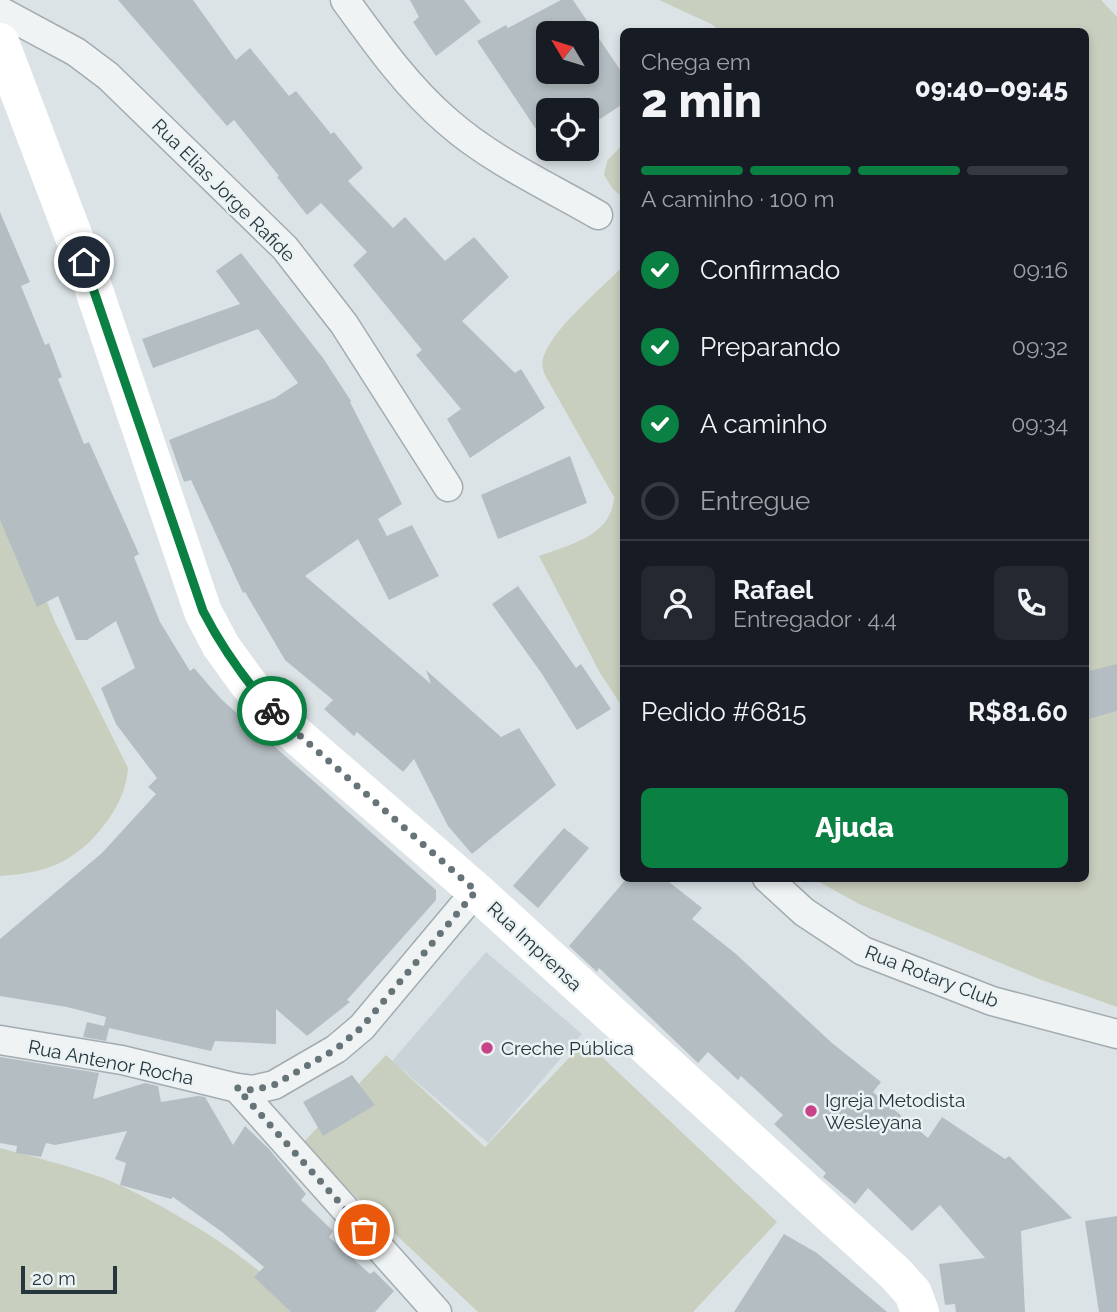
<!DOCTYPE html>
<html lang="pt">
<meta charset="utf-8">
<style>
:root{--surface:#171b24;--page:#242831;--text:#f1f3f6;--muted:#9ea1a6;--line:#363941;--accent:#0b8043}
body{margin:0;font-family:Raleway,sans-serif;background:var(--page);color:var(--text);height:100vh;display:flex;flex-direction:column;font-size:26px;white-space:nowrap}
*{box-sizing:border-box;margin:0}
p{font-size:23px;color:var(--muted)}
.icon{flex:none;width:38px;height:38px;fill:none;stroke:currentColor;stroke-width:2;stroke-linecap:round;stroke-linejoin:round}
.map{position:relative;flex:1;overflow:hidden}
.panel{position:absolute;left:620px;top:28px;width:469px;height:854px;display:flex;flex-direction:column;background:var(--surface);border-radius:10px;box-shadow:0 4px 10px #0003}
.panel>*{flex:none}
.needle{width:46px;rotate:308deg}
.buttons{position:absolute;left:536px;top:21px;display:grid;gap:14px}
.buttons a{display:grid;place-items:center;width:63px;height:63px;border-radius:10px;background:var(--surface);box-shadow:0 4px 10px #0003;font-size:35px}
.scale{position:absolute;left:21px;bottom:18px;width:96px;box-sizing:border-box;padding-left:7px;border:4px solid #26363c;border-top:0;font-size:19px;line-height:24px;white-space:nowrap;color:#26363c;-webkit-text-stroke:5px #ebf2f4;paint-order:stroke}
.pin{position:absolute;display:grid;place-items:center;width:60px;height:60px;color:#fff;margin:-30px;border:4px solid #fff;border-radius:50%;box-shadow:0 2px 7px #0007}
.courier{position:absolute;display:grid;place-items:center;width:70px;height:70px;margin:-35px;border:5px solid #0b8043;border-radius:50%;background:#fff;color:#222;box-shadow:0 2px 9px #0007}
.summary em{font-style:normal;font-weight:800}
.summary div{display:flex;flex-direction:column-reverse}
.summary{display:flex;align-items:center;justify-content:space-between;height:119px;padding:0 21px}
h1{font-size:46px;font-weight:800;line-height:52px}
.bar{display:grid;grid-template-columns:repeat(4,1fr);gap:10px 7px;align-content:center;height:84px;padding:0 21px}
.bar i{height:9px;border-radius:5px;background:var(--line)}
.bar .selected{background:var(--accent)}
.bar p{grid-column:span 4}
.line{display:flex;align-items:center;gap:18px;padding:0 21px;border-top:2px solid var(--line)}
.line div{flex:1}
.round{display:grid;place-items:center;flex:none;width:74px;height:74px;border-radius:10px;background:var(--page)}
ol{padding:0 21px;list-style:none}
li{display:flex;align-items:center;gap:21px;height:77px}
li p{margin-inline-start:auto}
li .icon{padding:7px;border-radius:50%;background:var(--accent);color:#fff;stroke-width:4}
li:last-child{color:var(--muted)}
li i{width:38px;height:38px;border:4px solid var(--line);border-radius:50%}
.action{display:flex;gap:14px;margin-top:auto;padding:14px 21px}
.action a{flex:1;height:80px;border-radius:10px;background:var(--accent);color:#fff;font-size:28px;font-weight:800;line-height:80px;text-align:center}
.map>svg:first-child{display:block}
.built{fill:#cad4d8}
.green{fill:#c9cfbe}
.building{fill:#b4bec2;fill-rule:evenodd}
.lines{fill:none;stroke-linecap:round;stroke-linejoin:round}
.street-casing{stroke:#a2acb0;stroke-width:31}
.street{stroke:#eff3f4;stroke-width:28}
.secondary{stroke:#fff;stroke-width:38}
.done{stroke:#667378;stroke-width:7;stroke-dasharray:0 12.6}
.route{stroke:#0b8043;stroke-width:9}
.poi-dot{fill:#c94388;stroke:#ebf2f4;stroke-width:2.5}
.labels{text-anchor:middle;dominant-baseline:central;stroke-width:5;stroke-linejoin:round;paint-order:stroke}
.street-label{font-size:19px;fill:#26363c;stroke:#ebf2f4}
.poi-label{font-size:19px;fill:#26363c;stroke:#ebf2f4;text-anchor:start}
</style>
<div class="map">
<svg width="1117" height="1312" viewBox="0 0 1117 1312">
<rect width="100%" height="100%" fill="#dce3e6"/>
<polygon class="built" points="486,952 582,1034 488,1143 392,1061"/>
<g class="green">
<polygon points="659,0 1101,0 1117,17 1117,1007 1039,979 859,904 814,879 1085,878 1085,32 720,31 711,24"/>
<polygon points="623,144 623,198 612,188 604,175 607,161"/>
<path d="M623,266v442l-23,-35 -61,-117c30,-11 73,-20 75,-59l-69,-122c-3,-8 -4,-14 0,-22 12,-28 56,-64 78,-87z"/>
<path d="M0,485l55,137 73,146c-2,22 -10,39 -23,56 -29,38 -58,49 -105,52z"/>
<polygon points="585,1041 777,1222 693,1312 478,1312 301,1145 386,1055 485,1147"/>
<path d="M0,1148c35,9 69,18 103,30 21,8 43,20 63,31 51,29 96,59 136,103h-302z"/>
</g>
<g class="building">
<polygon points="118,0 193,0 236,60 250,48 289,96 296,91 331,134 334,132 363,168 348,181 393,228 405,217 445,261 474,237 509,277 462,321 515,373 521,369 545,408 470,458 447,419 461,409 416,355 422,350 353,265 367,252 321,203 307,215 277,177 279,176 234,120 227,126"/>
<polygon points="410,0 464,0 481,22 436,56 413,22 419,17"/>
<path d="M561,0h12l50,74v30l-37,24v-18h-38v37l-71,-106 29,-16 2,3zM548,33h38v39h-38z"/>
<polygon points="0,212 30,282 21,286 45,345 49,343 62,377 58,379 84,444 89,442 139,554 134,557 160,622 190,671 194,668 221,699 436,890 436,900 347,1000 350,1002 307,1036 276,1009 276,1044 215,1041 211,1051 109,1028 106,1041 83,1037 87,1022 104,1026 106,1017 67,1007 0,996 0,939 102,853 156,794 148,787 157,778 116,724 101,688 135,668 116,621 87,640 76,640 58,596 37,607 0,520"/>
<polygon points="241,253 323,358 351,401 350,402 402,504 378,519 387,536 412,525 439,576 389,600 358,539 305,576 431,684 426,670 501,737 519,728 556,785 472,854 448,826 414,759 403,772 357,732 354,736 324,709 333,700 285,660 245,592 243,593 191,480 184,482 169,440 275,398 298,383 258,329 153,368 142,339 240,304 216,271"/>
<polygon points="570,456 587,503 498,539 481,495"/>
<polygon points="518,586 576,668 581,664 611,709 577,730 542,674 492,604"/>
<polygon points="1117,664 1117,711 1085,720 1085,672"/>
<polygon points="564,828 589,848 538,908 513,886"/>
<polygon points="627,878 664,878 702,908 692,919 736,954 832,1043 881,1082 873,1092 928,1138 942,1117 1005,1159 1009,1156 1072,1218 1021,1231 1025,1312 956,1312 955,1304 945,1305 939,1264 985,1258 940,1205 912,1231 868,1188 855,1204 823,1177 826,1173 774,1124 783,1115 741,1076 738,1080 708,1052 698,1063 599,968 597,972 569,946"/>
<polygon points="0,1057 99,1073 93,1099 145,1083 158,1086 161,1102 198,1096 205,1097 233,1145 245,1126 269,1149 306,1194 301,1200 333,1231 329,1237 370,1274 374,1271 394,1291 375,1312 291,1312 254,1277 264,1267 222,1232 173,1197 171,1199 120,1185 126,1163 115,1159 127,1131 55,1145 46,1143 41,1157 16,1153 17,1146 0,1143"/>
<polygon points="352,1075 375,1105 323,1136 303,1102"/>
<polygon points="1117,1216 1117,1312 1099,1312 1085,1221"/>
<polygon points="784,1234 817,1253 887,1312 734,1312"/>
</g>
<g class="lines">
<defs>
<g id="street">
<path d="M345,0c31,43 63,88 103,122 43,38 100,64 150,93"/>
<polyline points="0,11 76,52 108,76 285,248 344,324 448,487"/>
<polyline points="767,878 804,912 863,951 992,1001 1117,1034"/>
<polyline points="0,1040 122,1060 237,1088 253,1090 274,1085 336,1049 362,1027 476,891"/>
<polyline points="237,1088 437,1312"/>
</g>
</defs>
<use href="#street" class="street-casing"/>
<use href="#street" class="street"/>
<polyline class="secondary" points="0,42 93,287 203,612 221,646 247,682 280,721 476,891 895,1273 913,1293 920,1312"/>
</g>
<g class="lines">
<polyline class="done" points="272,711 476,891 362,1027 336,1049 274,1085 253,1090 237,1088 364,1230"/>
<path class="route" d="M84,262l119,349c19,37 42,69 69,100"/>
</g>
<g class="poi-dot">
<circle cx="487" cy="1048" r="7"/>
<circle cx="811" cy="1111" r="7"/>
</g>
<g class="labels">
<g class="street-label">
<text transform="translate(224 190) rotate(45)">Rua Elias Jorge Rafide</text>
<text transform="translate(535 946) rotate(43)">Rua Imprensa</text>
<text transform="translate(932 976) rotate(21)">Rua Rotary Club</text>
<text transform="translate(111 1062) rotate(11)">Rua Antenor Rocha</text>
</g>
<g class="poi-label">
<text x="501" y="1048">Creche Pública</text>
<text x="825" y="1100">Igreja Metodista<tspan x="825" dy="22">Wesleyana</tspan></text>
</g>
</g>
</svg>
<div class="buttons">
<a><svg class="needle" viewBox="-14 -14 28 28"><path d="M0-13l5 13h-10z" fill="#e53935"/><path d="M0 13l5-13h-10z" fill="#9ea1a6"/></svg></a>
<a><svg class="icon" aria-label="locate" viewBox="0 0 24 24"><circle cx="12" cy="12" r="6"/><path d="M12 2v4M12 18v4M2 12h4M18 12h4"/></svg></a>
</div>
<div class="scale">20 m</div>
<div class="pin" style="left:364px;top:1230px;background:#ea580c"><svg class="icon" aria-label="bag" viewBox="0 0 24 24"><path d="M5 8h14l-1 12H6zM9 8a3 3 0 0 1 6 0"/></svg></div>
<div class="pin" style="left:84px;top:262px;background:#1f2937"><svg class="icon" aria-label="home" viewBox="0 0 24 24"><path d="M3 11l9-7 9 7M6 9v11h12V9"/></svg></div>
<div class="courier" style="left:272px;top:711px"><svg class="icon" aria-label="bike" viewBox="0 0 24 24"><circle cx="6" cy="16" r="4"/><circle cx="18" cy="16" r="4"/><path d="M6 16l4-8h5l3 8M10 8l3 8H6M13 5h3"/></svg></div>
<section class="panel">
<div class="summary"><div><h1>2 min</h1><p>Chega em</p></div><em>09:40–09:45</em></div>
<div class="bar"><i class="selected"></i><i class="selected"></i><i class="selected"></i><i></i><p>A caminho · 100 m</p></div>
<ol>
<li><svg class="icon" aria-label="check" viewBox="0 0 24 24"><path d="M5 12l5 5 9-10"/></svg>Confirmado<p>09:16</p></li>
<li><svg class="icon" aria-label="check" viewBox="0 0 24 24"><path d="M5 12l5 5 9-10"/></svg>Preparando<p>09:32</p></li>
<li><svg class="icon" aria-label="check" viewBox="0 0 24 24"><path d="M5 12l5 5 9-10"/></svg>A caminho<p>09:34</p></li>
<li><i></i>Entregue</li>
</ol>
<div class="line" style="height:126px"><a class="round"><svg class="icon" aria-label="person" viewBox="0 0 24 24"><circle cx="12" cy="8" r="4"/><path d="M4 21q1-7 8-7t8 7"/></svg></a><div><b>Rafael</b><p>Entregador · 4.4</p></div><a class="round"><svg class="icon" aria-label="phone" viewBox="0 0 24 24"><path d="M5 4h4l2 5-3 2q2 4 5 5l2-3 5 2v4C11 20 4 13 5 4z"/></svg></a></div>
<div class="line" style="height:91px"><div>Pedido #6815</div><b>R$81.60</b></div>
<div class="action"><a>Ajuda</a></div>
</section>
</div>
